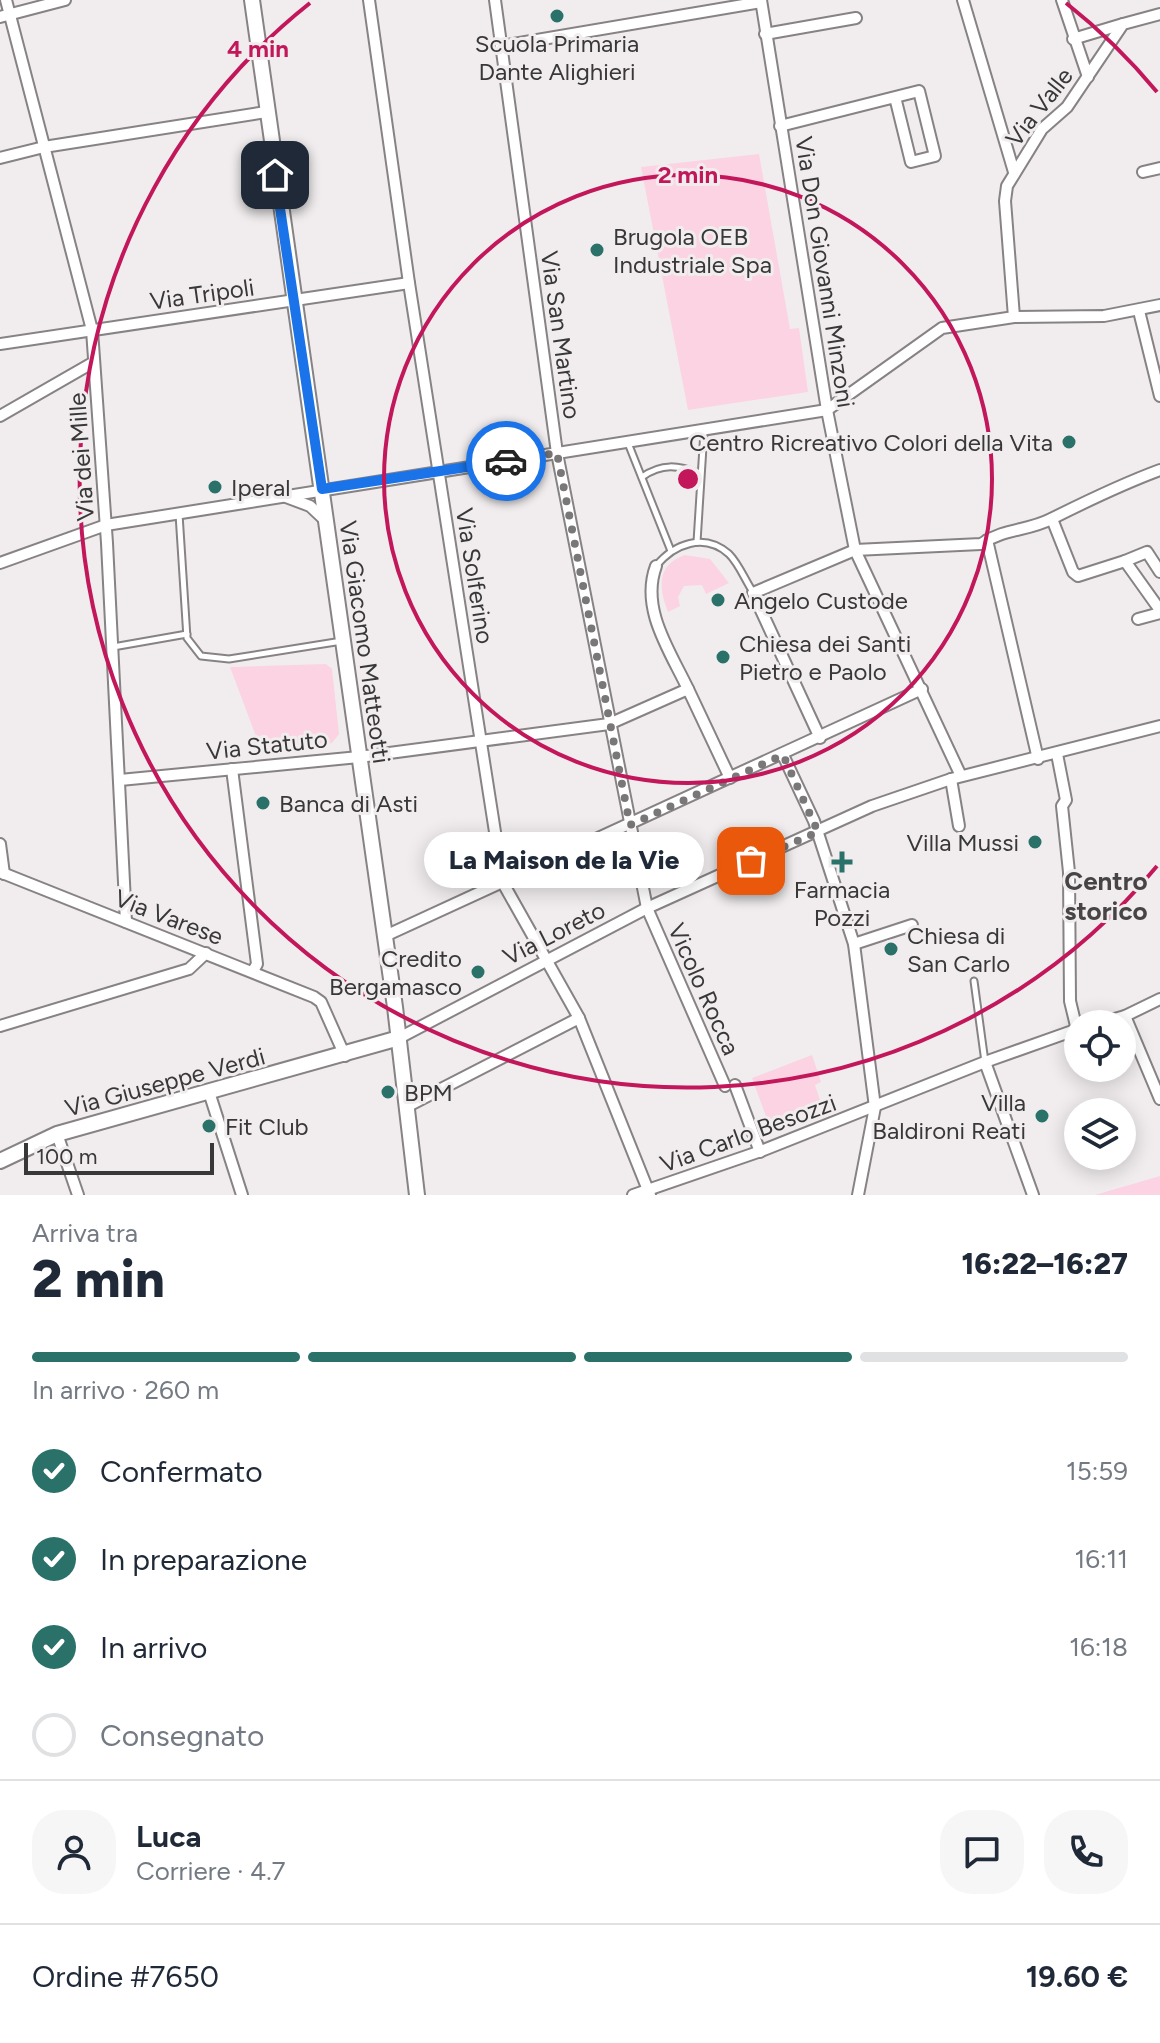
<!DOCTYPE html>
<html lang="it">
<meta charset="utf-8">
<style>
:root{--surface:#fff;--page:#f6f6f7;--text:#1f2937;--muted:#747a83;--line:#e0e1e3;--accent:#297169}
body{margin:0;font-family:Figtree,sans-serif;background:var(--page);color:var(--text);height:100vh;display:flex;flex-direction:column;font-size:30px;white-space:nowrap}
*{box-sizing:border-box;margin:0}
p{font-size:26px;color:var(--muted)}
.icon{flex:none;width:44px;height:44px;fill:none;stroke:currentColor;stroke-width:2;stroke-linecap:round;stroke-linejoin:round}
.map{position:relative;height:1195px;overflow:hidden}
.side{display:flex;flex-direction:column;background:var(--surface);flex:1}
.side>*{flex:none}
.fabs{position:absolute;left:1064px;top:1010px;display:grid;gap:16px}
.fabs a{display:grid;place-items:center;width:72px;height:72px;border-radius:50%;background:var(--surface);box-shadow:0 4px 20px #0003;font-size:40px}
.scale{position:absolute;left:24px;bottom:20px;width:190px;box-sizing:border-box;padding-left:8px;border:4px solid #393838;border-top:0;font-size:22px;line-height:28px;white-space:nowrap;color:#393838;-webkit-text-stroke:6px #f1edee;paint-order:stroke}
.pin{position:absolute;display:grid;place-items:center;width:68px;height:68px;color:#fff;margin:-34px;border-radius:16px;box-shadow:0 4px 12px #0006}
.courier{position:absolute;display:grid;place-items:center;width:80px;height:80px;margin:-40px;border:6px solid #1a73e8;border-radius:50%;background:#fff;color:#222;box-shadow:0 2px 10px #0007}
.bubble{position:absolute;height:56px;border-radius:28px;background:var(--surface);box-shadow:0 4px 20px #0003;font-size:26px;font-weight:800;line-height:56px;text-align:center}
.headline em{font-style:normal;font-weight:800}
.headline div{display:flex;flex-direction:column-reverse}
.headline{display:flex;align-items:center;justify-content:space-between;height:136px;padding:0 32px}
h1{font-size:52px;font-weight:800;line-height:60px}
.bar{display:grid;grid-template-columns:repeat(4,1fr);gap:12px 8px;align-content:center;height:96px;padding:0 32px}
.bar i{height:10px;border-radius:6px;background:var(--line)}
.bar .selected{background:var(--accent)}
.bar p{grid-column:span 4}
.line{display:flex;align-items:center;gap:20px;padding:0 32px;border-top:2px solid var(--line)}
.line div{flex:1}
.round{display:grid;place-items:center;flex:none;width:84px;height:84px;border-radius:32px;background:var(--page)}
ol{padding:0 32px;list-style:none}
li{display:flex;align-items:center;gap:24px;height:88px}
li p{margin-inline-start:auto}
li .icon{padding:8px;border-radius:50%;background:var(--accent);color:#fff;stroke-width:4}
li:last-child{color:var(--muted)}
li i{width:44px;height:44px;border:4px solid var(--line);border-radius:50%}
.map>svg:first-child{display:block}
.green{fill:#fbd3e2}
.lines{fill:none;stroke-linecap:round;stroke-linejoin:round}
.lane-casing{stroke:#878384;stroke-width:9}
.street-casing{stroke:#878384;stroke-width:14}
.secondary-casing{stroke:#878384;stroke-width:18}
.lane{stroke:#fff;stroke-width:5}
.street{stroke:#fff;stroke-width:10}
.secondary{stroke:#fff;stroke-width:14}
.done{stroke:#797778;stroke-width:8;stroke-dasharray:0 14.4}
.route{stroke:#1a73e8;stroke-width:10}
.ring{fill:none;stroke:#c2185b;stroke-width:4}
.poi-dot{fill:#297169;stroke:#f1edee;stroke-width:3}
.labels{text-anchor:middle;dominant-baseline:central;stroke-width:6;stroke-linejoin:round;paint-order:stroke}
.poi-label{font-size:24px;fill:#393838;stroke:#f1edee;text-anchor:start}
.street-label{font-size:24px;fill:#393838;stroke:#f1edee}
.neighbourhood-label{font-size:26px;font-weight:bold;fill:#474445;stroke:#f1edee}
.centre{fill:#c2185b;stroke:#f1edee;stroke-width:4}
.ring-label{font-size:24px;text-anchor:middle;font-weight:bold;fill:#c2185b;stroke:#f1edee;stroke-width:6;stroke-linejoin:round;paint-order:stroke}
</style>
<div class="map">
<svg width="1160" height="1195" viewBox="0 0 1160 1195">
<rect width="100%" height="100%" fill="#f1edee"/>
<g class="green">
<polygon points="759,154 790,329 799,328 808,392 688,410 641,167"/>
<path d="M685,555l25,4 19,24 -23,11 -4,-9 -18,1 -6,11 2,9 -12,6c-9,-24 -12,-47 17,-57z"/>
<polygon points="326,664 332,669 339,734 332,743 263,755 230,667"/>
<polygon points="812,1055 821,1082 815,1085 821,1103 768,1122 752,1078"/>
<polygon points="1160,1176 1160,1195 1095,1195"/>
</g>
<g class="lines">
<defs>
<g id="lane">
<polyline points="628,443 671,551"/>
<path d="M642,477c20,-14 36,-12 58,-3"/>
<polyline points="179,514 187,638 201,656 229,659 342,641"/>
<polyline points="697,542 704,431"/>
<path d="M656,566c18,-22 48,-34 73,-12 10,10 16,26 24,38"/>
<polyline points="113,647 187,634"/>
<polyline points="974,981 985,1062"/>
</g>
<g id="street">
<polyline points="6,0 92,330 107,543 126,922"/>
<polyline points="369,0 409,283 503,883 579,1018 650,1195"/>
<polyline points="495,0 557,453 647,908 725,1086"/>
<polyline points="761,0 827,410 855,550 961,776"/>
<polyline points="963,0 1014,172"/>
<polyline points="1062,0 1088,77"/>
<polyline points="0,17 65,0"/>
<polyline points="765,34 856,18"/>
<polyline points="1073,39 1123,24"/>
<polyline points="501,46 761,2"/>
<polyline points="780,126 919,91 935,156 911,162 895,97"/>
<polyline points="0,158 44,147 266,112"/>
<polyline points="1143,172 1160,168"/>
<polyline points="1139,311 1160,396"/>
<polyline points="1014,317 1005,201 1007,186 1042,129 1067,107 1123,24 1160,14"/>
<polyline points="0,344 409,283"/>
<polyline points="0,416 94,362"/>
<polyline points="286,497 310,506 326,521"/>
<polyline points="1052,519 1073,572 1078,576 1125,561"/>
<polyline points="987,540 1038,759"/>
<polyline points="0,563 106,525 827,410 942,328 1014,317 1104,316 1160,305"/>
<path d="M656,566c-16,43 14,85 32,123"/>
<polyline points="1160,572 1147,552 1125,561 1160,610"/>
<polyline points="1138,619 1160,613"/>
<path d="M820,738l-67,-145 102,-43 126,-6c24,-16 47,-13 70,-25 36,-18 71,-35 109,-49"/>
<polyline points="1057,754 1066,800 1062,806 1069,872 1070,1001 1077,1030"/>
<polyline points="783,755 814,821 854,944 875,1107 858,1195"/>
<polyline points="232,769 257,964 253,971"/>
<polyline points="951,779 959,826"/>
<polyline points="120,780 359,757 609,724 688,689 730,778"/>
<polyline points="0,844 4,874"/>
<polyline points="0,872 314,997 321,1002 345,1056"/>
<polyline points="385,936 922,689"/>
<polyline points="854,944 912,925"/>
<polyline points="1125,1016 1160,1099"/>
<polyline points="1097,1024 1125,1016 1160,999"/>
<polyline points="0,1026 189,969 206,953"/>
<polyline points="399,1038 647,908 872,806 951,779 1160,726"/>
<polyline points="985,1062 1033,1195"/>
<polyline points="735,1085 760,1152"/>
<polyline points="209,1092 242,1195"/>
<polyline points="408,1106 579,1018"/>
<polyline points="57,1134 78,1195"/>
<polyline points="633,1195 761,1151 985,1062 1078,1029"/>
</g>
<g id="secondary">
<polyline points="252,0 395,1007 417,1195"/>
<polyline points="0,1161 57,1134 399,1038"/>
</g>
</defs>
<use href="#lane" class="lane-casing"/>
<use href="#street" class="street-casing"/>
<use href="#secondary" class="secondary-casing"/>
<use href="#lane" class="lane"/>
<use href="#street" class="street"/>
<use href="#secondary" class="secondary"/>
</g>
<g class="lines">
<polyline class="done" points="506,461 557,453 630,825 783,755 818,832 751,861"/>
<polyline class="route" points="275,175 322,489 506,461"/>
</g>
<g class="ring">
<circle cx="688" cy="479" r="304"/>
<path d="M1157 866A608 608 0 1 1 310 3M1066 3A608 608 0 0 1 1157 92"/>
</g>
<g class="poi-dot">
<circle cx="557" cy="16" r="8"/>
<circle cx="597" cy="250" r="8"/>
<circle cx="1069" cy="442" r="8"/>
<circle cx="215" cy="487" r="8"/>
<circle cx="718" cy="600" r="8"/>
<circle cx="723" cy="657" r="8"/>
<circle cx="263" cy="803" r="8"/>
<circle cx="1035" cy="842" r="8"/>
<path d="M838 850h8v8h8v8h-8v8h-8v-8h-8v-8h8z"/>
<circle cx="891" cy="949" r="8"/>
<circle cx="478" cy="972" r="8"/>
<circle cx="388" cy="1092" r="8"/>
<circle cx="1042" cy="1116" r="8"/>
<circle cx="209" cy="1126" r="8"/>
</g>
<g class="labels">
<g class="poi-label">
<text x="557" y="43" text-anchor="middle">Scuola Primaria<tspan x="557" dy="28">Dante Alighieri</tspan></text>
<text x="613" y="236">Brugola OEB<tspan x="613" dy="28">Industriale Spa</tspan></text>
<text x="1053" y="442" text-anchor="end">Centro Ricreativo Colori della Vita</text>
<text x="231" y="487">Iperal</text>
<text x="734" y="600">Angelo Custode</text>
<text x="739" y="643">Chiesa dei Santi<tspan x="739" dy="28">Pietro e Paolo</tspan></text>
<text x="279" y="803">Banca di Asti</text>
<text x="1019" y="842" text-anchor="end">Villa Mussi</text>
<text x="842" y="889" text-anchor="middle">Farmacia<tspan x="842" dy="28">Pozzi</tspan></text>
<text x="907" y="935">Chiesa di<tspan x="907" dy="28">San Carlo</tspan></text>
<text x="462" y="958" text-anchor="end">Credito<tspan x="462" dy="28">Bergamasco</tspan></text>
<text x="404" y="1092">BPM</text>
<text x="1026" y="1102" text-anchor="end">Villa<tspan x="1026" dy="28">Baldironi Reati</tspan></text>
<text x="225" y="1126">Fit Club</text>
</g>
<g class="street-label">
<text transform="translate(1039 107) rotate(-52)">Via Valle</text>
<text transform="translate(825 272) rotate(81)">Via Don Giovanni Minzoni</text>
<text transform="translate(202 294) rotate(-8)">Via Tripoli</text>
<text transform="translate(561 335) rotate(82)">Via San Martino</text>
<text transform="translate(81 457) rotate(-94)">Via dei Mille</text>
<text transform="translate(475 576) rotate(81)">Via Solferino</text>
<text transform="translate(365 642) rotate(82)">Via Giacomo Matteotti</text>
<text transform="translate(267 745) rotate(-6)">Via Statuto</text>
<text transform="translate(169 917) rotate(21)">Via Varese</text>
<text transform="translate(554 933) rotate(-27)">Via Loreto</text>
<text transform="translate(704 989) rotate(66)">Vicolo Rocca</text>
<text transform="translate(165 1082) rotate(-15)">Via Giuseppe Verdi</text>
<text transform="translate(748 1133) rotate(-20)">Via Carlo Besozzi</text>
</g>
<g class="neighbourhood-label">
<text x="1106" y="881">Centro<tspan x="1106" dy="30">storico</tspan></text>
</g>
</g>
<circle cx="688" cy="479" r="12" class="centre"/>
<g class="ring-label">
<text x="258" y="57">4 min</text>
<text x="688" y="183">2 min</text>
</g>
</svg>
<div class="fabs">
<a><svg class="icon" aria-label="locate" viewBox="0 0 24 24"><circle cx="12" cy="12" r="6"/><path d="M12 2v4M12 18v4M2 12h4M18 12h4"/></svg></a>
<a><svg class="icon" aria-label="layers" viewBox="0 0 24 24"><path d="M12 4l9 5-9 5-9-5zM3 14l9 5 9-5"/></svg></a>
</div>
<div class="scale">100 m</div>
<div class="pin" style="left:751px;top:861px;background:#ea580c"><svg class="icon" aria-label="bag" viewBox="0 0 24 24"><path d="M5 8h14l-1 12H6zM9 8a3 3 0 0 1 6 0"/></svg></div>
<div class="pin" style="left:275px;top:175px;background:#1f2937"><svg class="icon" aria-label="home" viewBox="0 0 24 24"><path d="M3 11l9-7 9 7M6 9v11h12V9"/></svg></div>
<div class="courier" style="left:506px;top:461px"><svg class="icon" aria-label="car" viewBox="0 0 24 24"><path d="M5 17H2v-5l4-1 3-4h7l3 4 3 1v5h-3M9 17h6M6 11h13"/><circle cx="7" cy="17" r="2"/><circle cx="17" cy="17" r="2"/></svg></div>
<div class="bubble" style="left:424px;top:832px;width:280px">La Maison de la Vie</div>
</div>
<section class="side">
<div class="headline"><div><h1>2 min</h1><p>Arriva tra</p></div><em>16:22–16:27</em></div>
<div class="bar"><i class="selected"></i><i class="selected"></i><i class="selected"></i><i></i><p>In arrivo · 260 m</p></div>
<ol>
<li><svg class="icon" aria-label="check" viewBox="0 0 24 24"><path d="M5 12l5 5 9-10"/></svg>Confermato<p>15:59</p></li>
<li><svg class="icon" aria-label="check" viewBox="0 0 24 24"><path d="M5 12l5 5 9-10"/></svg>In preparazione<p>16:11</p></li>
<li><svg class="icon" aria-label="check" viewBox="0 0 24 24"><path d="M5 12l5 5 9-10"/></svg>In arrivo<p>16:18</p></li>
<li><i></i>Consegnato</li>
</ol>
<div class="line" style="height:144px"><a class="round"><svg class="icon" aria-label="person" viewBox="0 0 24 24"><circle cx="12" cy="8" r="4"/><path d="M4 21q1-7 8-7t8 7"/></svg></a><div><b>Luca</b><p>Corriere · 4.7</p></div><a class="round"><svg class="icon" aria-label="chat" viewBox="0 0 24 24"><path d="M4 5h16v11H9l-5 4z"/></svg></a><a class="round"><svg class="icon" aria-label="phone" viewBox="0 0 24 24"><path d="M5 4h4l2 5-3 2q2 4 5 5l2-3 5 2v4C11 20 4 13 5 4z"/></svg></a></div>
<div class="line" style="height:104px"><div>Ordine #7650</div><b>19.60 €</b></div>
</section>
